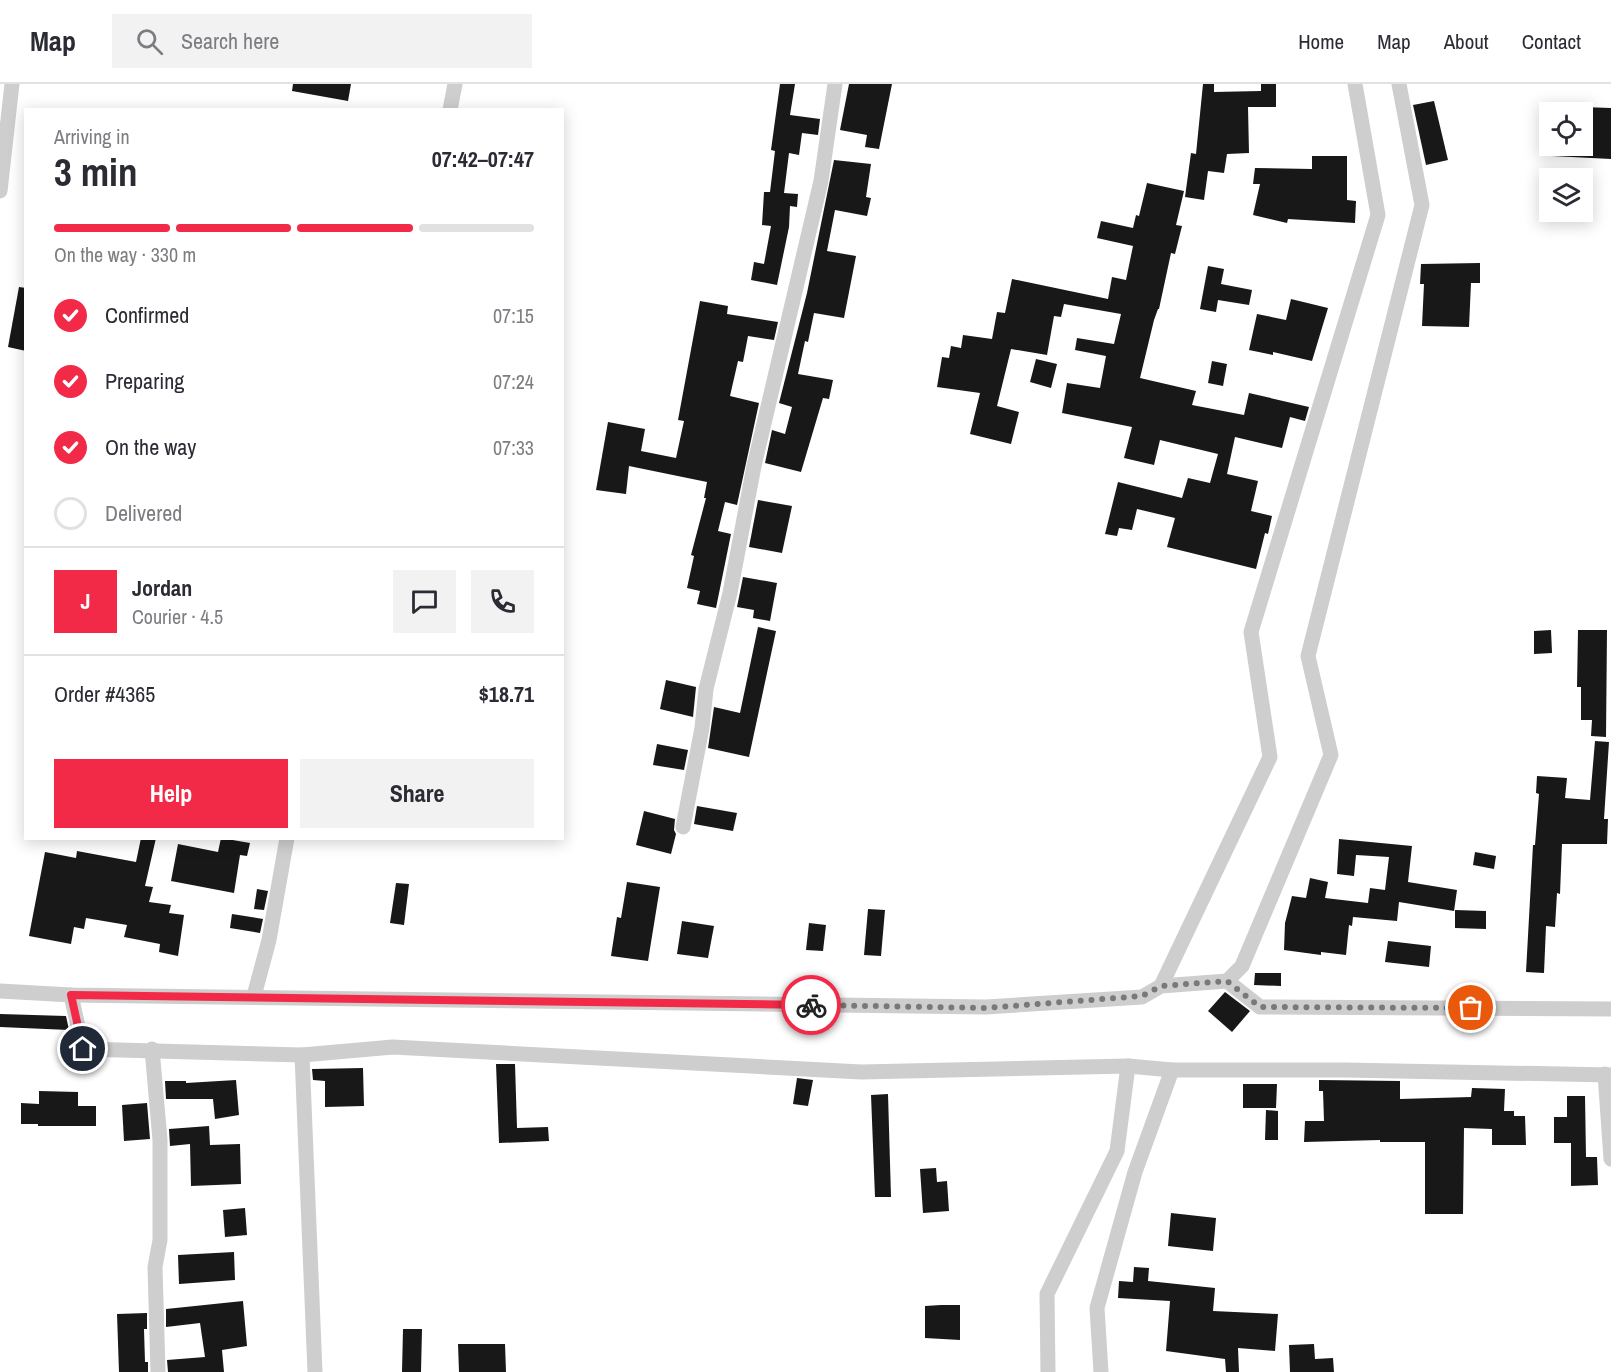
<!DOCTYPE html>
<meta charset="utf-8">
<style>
:root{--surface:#fff;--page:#f2f2f3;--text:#2b2b33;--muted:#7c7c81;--line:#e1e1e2;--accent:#f22947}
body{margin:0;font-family:"Archivo Narrow",sans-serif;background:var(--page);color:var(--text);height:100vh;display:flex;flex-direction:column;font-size:22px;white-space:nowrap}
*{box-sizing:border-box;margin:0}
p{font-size:20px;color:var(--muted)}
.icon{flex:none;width:33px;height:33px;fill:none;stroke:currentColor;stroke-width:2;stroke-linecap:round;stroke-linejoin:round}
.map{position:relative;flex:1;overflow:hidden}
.drawer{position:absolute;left:24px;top:24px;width:540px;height:732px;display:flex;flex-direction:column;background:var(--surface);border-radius:0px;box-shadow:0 3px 15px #0003}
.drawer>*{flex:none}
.controls{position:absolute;left:1539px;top:18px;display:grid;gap:12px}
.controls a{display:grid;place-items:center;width:54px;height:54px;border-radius:0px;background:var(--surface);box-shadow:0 3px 15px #0003;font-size:30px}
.pin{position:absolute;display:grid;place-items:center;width:51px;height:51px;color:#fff;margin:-26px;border:3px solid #fff;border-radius:50%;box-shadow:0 2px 6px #0007}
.courier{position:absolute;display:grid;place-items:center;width:60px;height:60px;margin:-30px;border:4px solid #f22947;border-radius:50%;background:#fff;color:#222;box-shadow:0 2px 8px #0007}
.overview em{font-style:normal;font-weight:700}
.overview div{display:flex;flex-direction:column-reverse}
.overview{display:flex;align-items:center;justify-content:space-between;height:102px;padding:0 30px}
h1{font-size:39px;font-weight:700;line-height:45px}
.bar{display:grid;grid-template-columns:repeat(4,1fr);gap:9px 6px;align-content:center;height:72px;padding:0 30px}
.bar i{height:8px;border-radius:4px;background:var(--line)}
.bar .current{background:var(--accent)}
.bar p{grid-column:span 4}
.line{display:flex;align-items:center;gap:15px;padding:0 30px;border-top:2px solid var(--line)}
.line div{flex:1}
.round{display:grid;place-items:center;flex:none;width:63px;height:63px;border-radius:0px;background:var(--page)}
ol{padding:0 30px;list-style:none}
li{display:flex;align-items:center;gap:18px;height:66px}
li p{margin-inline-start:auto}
li .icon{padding:6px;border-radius:50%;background:var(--accent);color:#fff;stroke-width:4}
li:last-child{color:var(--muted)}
li i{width:33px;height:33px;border:3px solid var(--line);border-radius:50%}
.action{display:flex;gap:12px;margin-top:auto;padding:12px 30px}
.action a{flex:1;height:69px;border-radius:0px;background:var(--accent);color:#fff;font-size:24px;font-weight:700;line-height:69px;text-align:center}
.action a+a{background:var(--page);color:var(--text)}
header{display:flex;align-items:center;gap:36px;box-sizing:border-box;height:84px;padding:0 30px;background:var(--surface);border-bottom:2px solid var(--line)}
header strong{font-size:28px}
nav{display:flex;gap:33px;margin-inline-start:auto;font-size:21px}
.search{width:420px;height:54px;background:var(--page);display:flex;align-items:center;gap:15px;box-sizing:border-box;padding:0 21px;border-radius:0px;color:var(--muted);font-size:22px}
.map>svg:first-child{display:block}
.building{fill:#181818}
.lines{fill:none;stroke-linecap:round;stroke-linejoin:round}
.minor{stroke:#cecece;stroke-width:15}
.done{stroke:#797979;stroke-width:6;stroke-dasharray:0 10.8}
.route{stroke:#f22947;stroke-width:8}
</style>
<header>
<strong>Map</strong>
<div class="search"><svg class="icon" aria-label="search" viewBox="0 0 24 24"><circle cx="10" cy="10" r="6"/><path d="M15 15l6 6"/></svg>Search here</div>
<nav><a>Home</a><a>Map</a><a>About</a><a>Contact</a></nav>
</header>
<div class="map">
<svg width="1611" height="1288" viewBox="0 0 1611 1288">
<rect width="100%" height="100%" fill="#fff"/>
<g class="building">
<polygon points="293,0 351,0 348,17 292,7"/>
<polygon points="780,0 795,0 790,31 820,35 818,51 802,49 799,71 789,69 784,109 798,110 797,123 790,122 789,143 777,201 751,196 754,178 764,180 771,142 762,141 764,108 770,108 775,67 771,66"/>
<polygon points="849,0 892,0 879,65 865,63 867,51 840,46"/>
<polygon points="1203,0 1214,0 1214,8 1261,7 1261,0 1276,0 1276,23 1248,23 1249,69 1227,70 1224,89 1208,87 1204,116 1185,113 1191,69 1196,70"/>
<polygon points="1434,17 1448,76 1426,81 1413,21"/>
<polygon points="1582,23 1611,24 1611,75 1552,72 1553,62 1582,62"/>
<polygon points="1312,72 1347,72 1347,116 1356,117 1355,139 1288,135 1287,139 1253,131 1260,100 1253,100 1255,84 1312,85"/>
<polygon points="834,76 871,80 866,113 871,114 867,132 835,126 827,167 856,172 844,234 814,229 808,258 805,257 798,290 833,296 829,315 823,314 801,388 765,379 772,346 785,350 792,323 779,319 807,209"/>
<polygon points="1147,99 1184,107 1176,141 1182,142 1175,170 1171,169 1159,225 1158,225 1154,236 1140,294 1196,307 1192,321 1244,331 1249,309 1309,323 1305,337 1290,333 1282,364 1235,353 1227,390 1258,397 1251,427 1272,432 1268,450 1265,449 1256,485 1167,463 1175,434 1137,425 1132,446 1119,444 1117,452 1105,450 1118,398 1182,414 1188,394 1210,399 1218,370 1160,356 1154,381 1124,374 1132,343 1062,329 1067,299 1100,304 1106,272 1075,266 1077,254 1114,260 1121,230 1064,220 1061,233 1054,232 1047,271 1011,265 997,322 1019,328 1011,360 970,350 980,309 937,303 942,273 949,274 951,262 961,264 963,251 992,255 997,228 1005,229 1012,195 1108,215 1112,193 1126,196 1133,162 1097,154 1101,137 1133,144 1136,131 1139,132"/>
<polygon points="1480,179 1480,199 1471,199 1469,243 1422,242 1424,200 1420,200 1421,180"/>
<polygon points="1208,182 1224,185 1221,200 1252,206 1249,221 1218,216 1216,228 1200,225"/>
<polygon points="19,203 26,204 26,267 8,263"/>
<polygon points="1291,215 1328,224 1312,277 1273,268 1273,271 1249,266 1257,230 1286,236"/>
<polygon points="700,217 728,222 727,230 778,238 774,256 748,252 743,278 738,277 730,312 759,319 737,421 725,418 718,447 731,450 716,524 697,520 700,507 687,504 694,472 691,471 706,414 704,414 707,398 629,382 626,410 596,406 608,338 645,345 641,367 676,374 684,337 678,336"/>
<polygon points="1036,275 1057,280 1051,304 1030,298"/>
<polygon points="1212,277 1227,280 1223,302 1208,299"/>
<polygon points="758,416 792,422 782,469 749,463"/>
<polygon points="743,493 777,499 770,537 753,534 754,526 737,523"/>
<polygon points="758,543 776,547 749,673 708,664 714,623 740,629"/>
<polygon points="1551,546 1552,569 1534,570 1534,547"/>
<polygon points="1578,546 1607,546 1606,653 1591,652 1592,636 1581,636 1581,603 1577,603"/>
<polygon points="666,596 696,603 693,633 660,625"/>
<polygon points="1595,657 1609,658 1604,735 1608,735 1607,760 1562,760 1560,810 1557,809 1555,843 1546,842 1544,889 1526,888 1533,761 1535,761 1539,710 1536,709 1537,692 1567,694 1565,714 1590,716"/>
<polygon points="657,660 688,666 684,686 653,681"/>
<polygon points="697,722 737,729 733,747 694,740"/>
<polygon points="644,727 675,735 674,746 676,750 671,770 636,761"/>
<polygon points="141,754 156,754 145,802 153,803 149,818 171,821 169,829 184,831 178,872 159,868 160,860 124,853 127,841 86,834 84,845 74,843 71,860 29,852 45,768 76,774 77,767 136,778"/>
<polygon points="221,754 250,759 247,772 240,771 234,809 171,797 178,760 218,768"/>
<polygon points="1339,755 1412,762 1408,798 1457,806 1454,827 1399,818 1397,837 1353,833 1352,842 1349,841 1346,871 1321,868 1321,871 1284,866 1285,839 1292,812 1306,814 1310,794 1328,798 1325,814 1368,819 1370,804 1385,806 1389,773 1356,771 1354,792 1337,790"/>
<polygon points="1475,768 1496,772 1494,785 1473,781"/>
<polygon points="627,798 660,803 648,877 611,872 617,833 621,834"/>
<polygon points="396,799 409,800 404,841 390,839"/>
<polygon points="257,805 268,807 264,826 254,825"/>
<polygon points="868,825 885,826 881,872 864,871"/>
<polygon points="1455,826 1486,827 1486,845 1455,844"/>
<polygon points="232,830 263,835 260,849 230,844"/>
<polygon points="682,837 714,842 708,874 677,870"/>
<polygon points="809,839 826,841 823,867 806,866"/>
<polygon points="1388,857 1431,862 1429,883 1385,878"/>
<polygon points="1255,889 1281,889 1281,902 1254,901"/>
<polygon points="1225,908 1250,927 1232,948 1208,927"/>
<polygon points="0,930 66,932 69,946 0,943"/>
<polygon points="496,980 515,980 517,1044 548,1043 549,1057 499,1059"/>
<polygon points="363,984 364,1022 325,1023 325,997 313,996 312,985"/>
<polygon points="797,994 813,996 808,1022 793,1020"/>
<polygon points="236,996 239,1031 215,1035 213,1015 166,1015 165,997 186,997 186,999"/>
<polygon points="1319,996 1400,997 1400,1015 1471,1013 1472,1004 1505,1005 1504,1027 1514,1027 1514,1032 1525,1032 1526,1061 1492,1061 1492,1045 1464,1044 1463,1130 1425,1130 1425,1058 1380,1058 1380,1056 1304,1058 1305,1037 1324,1037 1323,1007 1319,1007"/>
<polygon points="1243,1000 1277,1000 1276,1024 1243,1024"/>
<polygon points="39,1007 78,1008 78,1022 96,1022 96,1042 38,1042 38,1040 21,1040 21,1019 39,1020"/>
<polygon points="888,1010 891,1113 875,1113 871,1011"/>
<polygon points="1567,1012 1585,1012 1586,1073 1597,1073 1598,1101 1571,1102 1571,1059 1554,1059 1554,1033 1567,1033"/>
<polygon points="147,1019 150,1055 124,1057 122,1021"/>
<polygon points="1266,1026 1278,1027 1278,1056 1265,1056"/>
<polygon points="209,1042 210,1061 240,1060 241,1100 191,1102 190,1060 170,1062 169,1045"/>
<polygon points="936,1084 937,1098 947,1097 949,1127 923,1129 920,1085"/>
<polygon points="245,1124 247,1151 225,1153 223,1126"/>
<polygon points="1171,1129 1216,1134 1213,1167 1168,1162"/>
<polygon points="234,1168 235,1196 179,1200 178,1171"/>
<polygon points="1134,1183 1149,1184 1148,1197 1215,1204 1213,1227 1278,1230 1275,1267 1238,1264 1239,1288 1226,1288 1225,1275 1166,1267 1170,1217 1118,1214 1119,1197 1133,1198"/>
<polygon points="243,1217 247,1262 222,1266 224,1288 168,1288 167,1276 205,1273 200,1239 166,1243 166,1225"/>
<polygon points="941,1221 960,1221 960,1256 925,1254 925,1222"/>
<polygon points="147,1229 147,1245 144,1245 145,1278 148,1278 148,1288 119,1288 117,1230"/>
<polygon points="403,1245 422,1245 421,1288 402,1288"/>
<polygon points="458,1260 505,1260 506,1288 459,1288"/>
<polygon points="1314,1260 1315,1275 1333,1274 1334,1288 1290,1288 1289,1261"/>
</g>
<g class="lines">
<g class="minor">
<polyline points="450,26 455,0"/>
<polyline points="0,107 12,0"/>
<polyline points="683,743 702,644 706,605 730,509 754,382 821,97 835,0"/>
<polyline points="1227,897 1260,923 1611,925"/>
<polyline points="1161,902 1270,673 1251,548 1378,131 1355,0"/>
<polyline points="0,907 71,911 986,923 1142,913 1161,902 1227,897 1242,882 1331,671 1308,572 1422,121 1399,0"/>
<polyline points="71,911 83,965 302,971 393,963 861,988 1128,982 1172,986 1345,986 1611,991"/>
<polyline points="254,912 269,856 287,754"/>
<polyline points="152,965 160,1056 160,1156 155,1183 158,1288"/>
<polyline points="302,971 315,1288"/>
<polyline points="1605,990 1611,1075"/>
<polyline points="1048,1288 1047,1210 1117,1067 1128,982"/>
<polyline points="1101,1288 1097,1224 1135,1088 1172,986"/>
</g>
</g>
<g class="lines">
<polyline class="done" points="811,921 986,924 1142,912 1161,902 1227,897 1260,923 1471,924"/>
<polyline class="route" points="83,965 71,911 811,921"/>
</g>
</svg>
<div class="controls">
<a><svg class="icon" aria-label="locate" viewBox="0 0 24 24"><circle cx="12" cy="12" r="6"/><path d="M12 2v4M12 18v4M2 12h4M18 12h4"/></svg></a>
<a><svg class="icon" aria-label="layers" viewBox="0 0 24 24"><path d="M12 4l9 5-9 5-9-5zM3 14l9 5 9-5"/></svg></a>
</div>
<div class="pin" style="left:1471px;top:924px;background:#ea580c"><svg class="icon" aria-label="bag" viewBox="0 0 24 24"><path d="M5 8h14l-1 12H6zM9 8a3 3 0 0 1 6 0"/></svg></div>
<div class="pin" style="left:83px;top:965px;background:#1f2937"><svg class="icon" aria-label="home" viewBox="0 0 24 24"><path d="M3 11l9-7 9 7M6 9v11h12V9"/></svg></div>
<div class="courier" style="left:811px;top:921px"><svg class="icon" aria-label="bike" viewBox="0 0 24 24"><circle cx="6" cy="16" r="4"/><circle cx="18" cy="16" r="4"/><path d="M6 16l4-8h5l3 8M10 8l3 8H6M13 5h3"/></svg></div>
<section class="drawer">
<div class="overview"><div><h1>3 min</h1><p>Arriving in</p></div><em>07:42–07:47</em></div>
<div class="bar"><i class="current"></i><i class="current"></i><i class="current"></i><i></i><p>On the way · 330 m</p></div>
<ol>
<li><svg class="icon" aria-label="check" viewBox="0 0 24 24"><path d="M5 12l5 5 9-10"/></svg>Confirmed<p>07:15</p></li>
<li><svg class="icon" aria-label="check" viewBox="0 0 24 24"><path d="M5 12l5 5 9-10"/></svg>Preparing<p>07:24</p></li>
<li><svg class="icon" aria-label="check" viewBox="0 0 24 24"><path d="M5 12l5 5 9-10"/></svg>On the way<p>07:33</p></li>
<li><i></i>Delivered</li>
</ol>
<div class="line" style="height:108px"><b class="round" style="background:var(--accent);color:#fff">J</b><div><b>Jordan</b><p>Courier · 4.5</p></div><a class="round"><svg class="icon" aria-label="chat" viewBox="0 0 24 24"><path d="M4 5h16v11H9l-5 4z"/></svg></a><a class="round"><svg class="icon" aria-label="phone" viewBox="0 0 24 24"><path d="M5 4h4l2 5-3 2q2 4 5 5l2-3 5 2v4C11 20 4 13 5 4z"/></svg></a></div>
<div class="line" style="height:78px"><div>Order #4365</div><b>$18.71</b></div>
<div class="action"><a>Help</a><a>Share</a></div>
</section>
</div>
